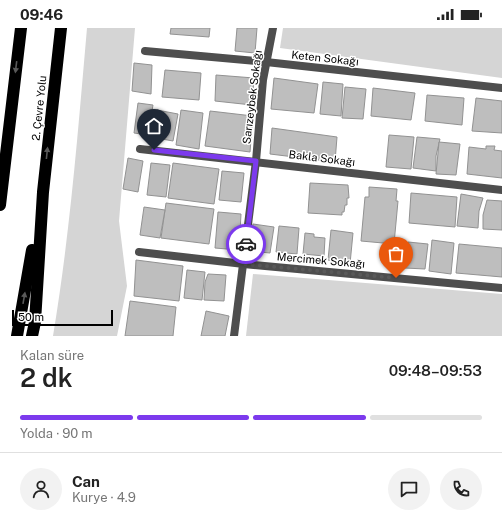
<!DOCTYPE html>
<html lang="tr">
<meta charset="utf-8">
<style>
:root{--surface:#fff;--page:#f2f2f2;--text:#222;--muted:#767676;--line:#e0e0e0;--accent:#7c3aed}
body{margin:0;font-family:"Public Sans",sans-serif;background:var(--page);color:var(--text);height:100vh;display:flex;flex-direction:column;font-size:15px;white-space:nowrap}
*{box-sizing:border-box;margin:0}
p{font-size:13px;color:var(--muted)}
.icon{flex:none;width:22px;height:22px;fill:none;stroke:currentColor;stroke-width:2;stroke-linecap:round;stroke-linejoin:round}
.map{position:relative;height:308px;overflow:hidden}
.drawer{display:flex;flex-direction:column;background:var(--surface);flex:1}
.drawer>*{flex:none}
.scale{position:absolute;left:12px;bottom:10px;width:101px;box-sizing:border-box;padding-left:4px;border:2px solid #000;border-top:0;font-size:11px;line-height:14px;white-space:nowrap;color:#000;-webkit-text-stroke:3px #fff;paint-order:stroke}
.pin{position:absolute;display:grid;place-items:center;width:34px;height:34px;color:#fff;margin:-41px -17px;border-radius:50% 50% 50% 0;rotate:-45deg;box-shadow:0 0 4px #0007}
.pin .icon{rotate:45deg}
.courier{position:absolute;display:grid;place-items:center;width:40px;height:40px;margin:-20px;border:3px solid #7c3aed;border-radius:50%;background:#fff;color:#222;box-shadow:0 1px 5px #0007}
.headline em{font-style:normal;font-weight:600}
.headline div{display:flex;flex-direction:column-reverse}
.headline{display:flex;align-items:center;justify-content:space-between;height:68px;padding:0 20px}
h1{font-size:26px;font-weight:600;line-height:30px}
.bar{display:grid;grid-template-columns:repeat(4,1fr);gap:6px 4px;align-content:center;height:48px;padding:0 20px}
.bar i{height:5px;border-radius:3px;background:var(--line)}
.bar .on{background:var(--accent)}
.bar p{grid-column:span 4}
.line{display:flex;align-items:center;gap:10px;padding:0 20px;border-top:1px solid var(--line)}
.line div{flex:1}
.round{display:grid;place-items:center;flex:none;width:42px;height:42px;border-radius:21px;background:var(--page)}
.status{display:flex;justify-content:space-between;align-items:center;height:28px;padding:0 20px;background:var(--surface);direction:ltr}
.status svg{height:11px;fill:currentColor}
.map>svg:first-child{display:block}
.green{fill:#d5d5d5}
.building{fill:#bebebe;stroke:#929292}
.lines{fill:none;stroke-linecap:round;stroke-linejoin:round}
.street{stroke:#4e4e4e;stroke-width:8}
.highway{stroke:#000;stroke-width:12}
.oneway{fill:#595959}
.done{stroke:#595959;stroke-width:4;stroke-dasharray:0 7.2}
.route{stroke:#7c3aed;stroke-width:5}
.labels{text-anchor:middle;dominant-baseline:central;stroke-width:3;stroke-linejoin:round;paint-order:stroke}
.street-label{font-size:11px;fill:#000;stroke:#fff}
</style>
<div class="status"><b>09:46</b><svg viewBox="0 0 49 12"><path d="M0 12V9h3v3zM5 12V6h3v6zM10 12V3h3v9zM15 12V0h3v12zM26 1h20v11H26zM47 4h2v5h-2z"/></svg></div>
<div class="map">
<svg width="502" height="308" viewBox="0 0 502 308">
<rect width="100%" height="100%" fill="#fff"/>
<g class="green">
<path d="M87,0h48l-16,193 8,65 -10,50h-64c17,-102 25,-205 34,-308z"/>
<polygon points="283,0 502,0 502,50 280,20"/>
<polygon points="253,246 502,266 502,308 246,308"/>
</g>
<g class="building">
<polygon points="171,0 210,0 209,9 170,6"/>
<polygon points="237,0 257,0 255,25 235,23"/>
<polygon points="134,35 152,37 151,66 132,63"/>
<polygon points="165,42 201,45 199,72 162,69"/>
<polygon points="216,47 254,50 252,77 215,73"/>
<polygon points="274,50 318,56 314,85 271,81"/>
<polygon points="323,54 343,56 341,88 320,86"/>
<polygon points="345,59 366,61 363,91 342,90"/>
<polygon points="373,60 415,65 411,92 371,88"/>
<polygon points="427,67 464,70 462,97 425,93"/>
<polygon points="476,70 502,73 502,105 472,103"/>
<polygon points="138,75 153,77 148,107 134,105"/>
<polygon points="157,82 178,86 173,113 151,109"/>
<polygon points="181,82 203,85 199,121 176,117"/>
<polygon points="210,83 253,88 250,124 205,118"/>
<polygon points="272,100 337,109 335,134 270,126"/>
<polygon points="389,107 414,109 411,141 386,139"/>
<polygon points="417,109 440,111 436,128 436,143 413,140"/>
<polygon points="439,114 460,116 456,147 436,146"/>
<polygon points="486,118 495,118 494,122 502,123 502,150 467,146 469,119 486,121"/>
<polygon points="128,130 143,133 138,164 123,161"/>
<polygon points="151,135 170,137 166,169 147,167"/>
<polygon points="173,135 219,141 214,176 168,170"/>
<polygon points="222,143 244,145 241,174 219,172"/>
<polygon points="310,155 348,157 349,170 347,170 347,177 345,177 344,184 342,184 342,187 308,185"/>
<polygon points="369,159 397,161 396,173 398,173 394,216 361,213 365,169 369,169"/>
<polygon points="411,165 457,169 455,199 409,195"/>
<polygon points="461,166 483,170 479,183 478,200 457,198"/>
<polygon points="487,172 502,173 502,202 483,201 483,187"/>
<polygon points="166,175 214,181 209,216 161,210"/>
<polygon points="144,179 165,182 160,210 140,207"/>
<polygon points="218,184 241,186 239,222 215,220"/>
<polygon points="253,196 274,199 270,225 249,223"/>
<polygon points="279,198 299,200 297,226 276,224"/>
<polygon points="331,202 353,205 350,236 328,232"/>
<polygon points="305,205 314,206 314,209 325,210 324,228 303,226"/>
<polygon points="432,212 454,215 451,246 429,243"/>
<polygon points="408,214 428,216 425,241 405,240"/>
<polygon points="459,216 502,220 502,249 456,245"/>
<polygon points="136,232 183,238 179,273 134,268"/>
<polygon points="187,242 205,244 202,272 184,270"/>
<polygon points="208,246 226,247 224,273 204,272 205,254"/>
<polygon points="130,273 176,279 173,308 125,308"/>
<polygon points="206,283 229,288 225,308 201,308"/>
</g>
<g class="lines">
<g class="street">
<polyline points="145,23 266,34 502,60"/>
<polyline points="140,121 502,162"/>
<polyline points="139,224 244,236 502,260"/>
<polyline points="234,308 256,133 263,52 273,0"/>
</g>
<g class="highway">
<polyline points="0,177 21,0"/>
<polyline points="17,308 32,222"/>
<polyline points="32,308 35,294 43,164 61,0"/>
</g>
</g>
<defs><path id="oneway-solid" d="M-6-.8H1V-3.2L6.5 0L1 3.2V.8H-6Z"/></defs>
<g class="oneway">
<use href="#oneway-solid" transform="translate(16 39) rotate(97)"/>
<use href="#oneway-solid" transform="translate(47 125) rotate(-84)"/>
<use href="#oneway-solid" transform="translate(24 270) rotate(-80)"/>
</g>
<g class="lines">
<polyline class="done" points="246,216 244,236 396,250"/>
<polyline class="route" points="154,122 256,133 246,216"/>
</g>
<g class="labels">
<g class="street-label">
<text transform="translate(325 30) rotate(6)">Keten Sokağı</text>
<text transform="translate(252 69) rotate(-83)">Sarızeybek Sokağı</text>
<text transform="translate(39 80) rotate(-84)">2. Çevre Yolu</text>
<text transform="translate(322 130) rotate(7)">Bakla Sokağı</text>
<text transform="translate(321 232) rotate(5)">Mercimek Sokağı</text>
</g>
</g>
</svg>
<div class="scale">50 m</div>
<div class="pin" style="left:396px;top:250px;background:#ea580c"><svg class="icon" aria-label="bag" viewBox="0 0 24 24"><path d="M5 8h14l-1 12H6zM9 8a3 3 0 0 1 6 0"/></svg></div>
<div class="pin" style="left:154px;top:122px;background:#1f2937"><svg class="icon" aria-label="home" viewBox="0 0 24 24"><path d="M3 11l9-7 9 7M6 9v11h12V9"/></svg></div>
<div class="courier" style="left:246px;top:216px"><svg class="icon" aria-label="car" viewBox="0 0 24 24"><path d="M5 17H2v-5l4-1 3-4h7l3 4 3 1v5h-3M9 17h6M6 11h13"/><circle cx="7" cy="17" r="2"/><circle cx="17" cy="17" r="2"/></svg></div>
</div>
<section class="drawer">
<div class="headline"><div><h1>2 dk</h1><p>Kalan süre</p></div><em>09:48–09:53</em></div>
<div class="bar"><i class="on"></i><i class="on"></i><i class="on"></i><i></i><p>Yolda · 90 m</p></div>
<div class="line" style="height:72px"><a class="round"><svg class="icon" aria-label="person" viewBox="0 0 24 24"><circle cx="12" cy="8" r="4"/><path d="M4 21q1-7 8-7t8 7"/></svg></a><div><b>Can</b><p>Kurye · 4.9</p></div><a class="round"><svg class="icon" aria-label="chat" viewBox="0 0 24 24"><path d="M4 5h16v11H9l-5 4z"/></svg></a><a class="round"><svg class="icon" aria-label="phone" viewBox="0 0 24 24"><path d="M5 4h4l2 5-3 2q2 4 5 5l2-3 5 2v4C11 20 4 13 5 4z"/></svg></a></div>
</section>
